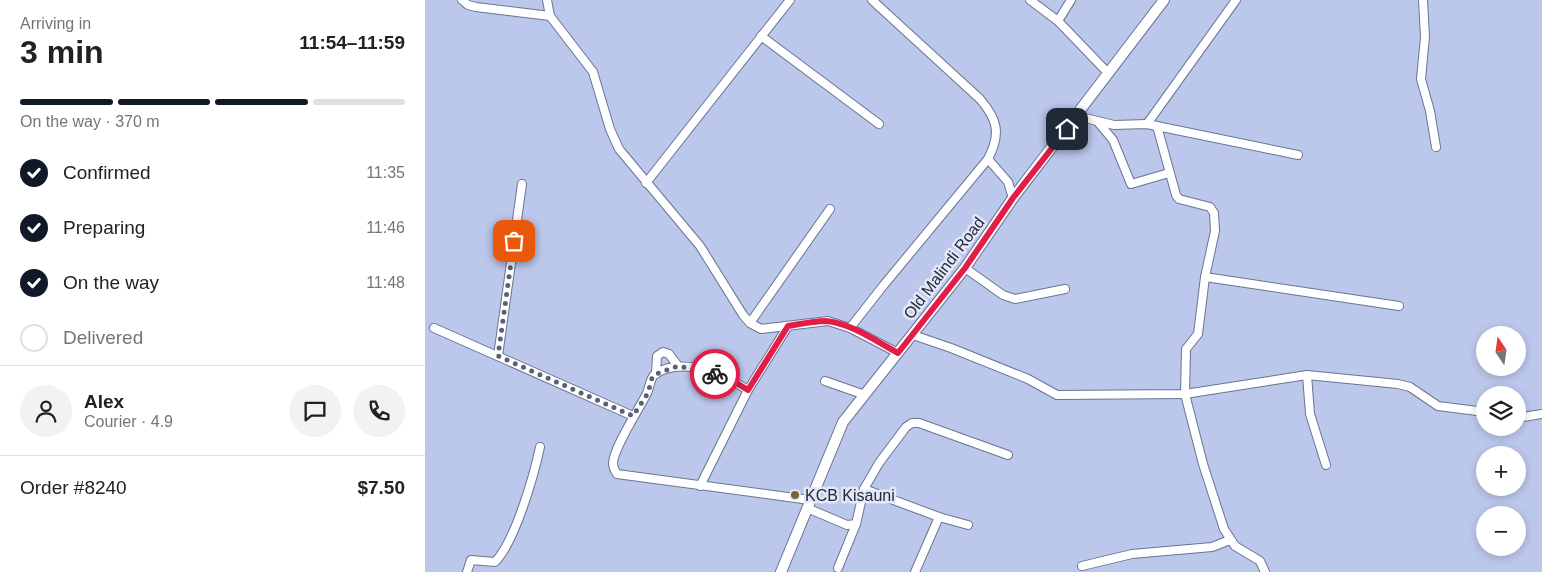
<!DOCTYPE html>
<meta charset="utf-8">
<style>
:root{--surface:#fff;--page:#f2f2f2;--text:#202124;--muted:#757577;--line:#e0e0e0;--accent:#111827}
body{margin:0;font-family:Helvetica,sans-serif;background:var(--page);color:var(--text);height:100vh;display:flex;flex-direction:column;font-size:19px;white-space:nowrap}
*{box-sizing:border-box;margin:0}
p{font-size:16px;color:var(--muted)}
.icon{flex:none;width:28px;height:28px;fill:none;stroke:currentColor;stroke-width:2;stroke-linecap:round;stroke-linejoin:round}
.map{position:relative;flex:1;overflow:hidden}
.side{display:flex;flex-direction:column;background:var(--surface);width:425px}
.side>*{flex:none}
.needle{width:32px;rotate:347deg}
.buttons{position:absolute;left:1051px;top:326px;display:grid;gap:10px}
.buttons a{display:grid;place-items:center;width:50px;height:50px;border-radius:50%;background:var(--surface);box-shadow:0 2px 8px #0003;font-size:25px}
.pin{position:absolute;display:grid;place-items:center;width:42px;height:42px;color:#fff;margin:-21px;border-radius:10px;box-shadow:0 2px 8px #0006}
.courier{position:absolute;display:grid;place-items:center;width:50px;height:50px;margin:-25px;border:4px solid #e11d48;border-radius:50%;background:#fff;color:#222;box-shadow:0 1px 6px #0007}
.headline em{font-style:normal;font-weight:600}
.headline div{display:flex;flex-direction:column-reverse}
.headline{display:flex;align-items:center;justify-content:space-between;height:85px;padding:0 20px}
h1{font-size:32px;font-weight:600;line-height:38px}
.bar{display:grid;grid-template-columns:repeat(4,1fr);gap:8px 5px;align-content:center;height:60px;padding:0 20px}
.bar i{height:6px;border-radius:4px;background:var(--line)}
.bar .on{background:var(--accent)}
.bar p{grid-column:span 4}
.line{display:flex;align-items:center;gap:12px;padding:0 20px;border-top:1px solid var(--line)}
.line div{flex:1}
.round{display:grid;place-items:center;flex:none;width:52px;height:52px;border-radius:26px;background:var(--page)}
ol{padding:0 20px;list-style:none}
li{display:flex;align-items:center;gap:15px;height:55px}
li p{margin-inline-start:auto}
li .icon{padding:5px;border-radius:50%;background:var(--accent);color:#fff;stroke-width:4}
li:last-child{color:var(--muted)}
li i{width:28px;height:28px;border:2px solid var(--line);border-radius:50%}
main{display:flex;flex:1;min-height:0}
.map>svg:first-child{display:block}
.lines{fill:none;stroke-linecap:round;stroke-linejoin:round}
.street-casing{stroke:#6a7494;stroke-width:10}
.secondary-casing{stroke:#6a7494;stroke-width:12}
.street{stroke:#fff;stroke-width:8}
.secondary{stroke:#fff;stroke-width:10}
.done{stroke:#5a6076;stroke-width:5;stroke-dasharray:0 9}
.route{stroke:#e11d48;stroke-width:6}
.poi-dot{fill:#776735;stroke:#e2e8fa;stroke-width:2}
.labels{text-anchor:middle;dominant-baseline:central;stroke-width:5;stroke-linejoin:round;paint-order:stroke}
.street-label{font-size:16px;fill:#252937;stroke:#e2e8fa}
.poi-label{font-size:16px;fill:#252937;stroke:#e2e8fa;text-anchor:start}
</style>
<main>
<section class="side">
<div class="headline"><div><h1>3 min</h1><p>Arriving in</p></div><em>11:54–11:59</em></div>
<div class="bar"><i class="on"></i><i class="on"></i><i class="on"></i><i></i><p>On the way · 370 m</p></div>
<ol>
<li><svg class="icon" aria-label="check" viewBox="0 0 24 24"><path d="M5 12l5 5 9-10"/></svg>Confirmed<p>11:35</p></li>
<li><svg class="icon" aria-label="check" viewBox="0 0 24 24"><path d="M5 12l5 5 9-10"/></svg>Preparing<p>11:46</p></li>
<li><svg class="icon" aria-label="check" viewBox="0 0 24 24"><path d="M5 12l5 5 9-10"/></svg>On the way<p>11:48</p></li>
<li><i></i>Delivered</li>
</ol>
<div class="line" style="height:90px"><a class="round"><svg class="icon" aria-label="person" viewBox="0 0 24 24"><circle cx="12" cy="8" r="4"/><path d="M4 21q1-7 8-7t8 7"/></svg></a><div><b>Alex</b><p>Courier · 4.9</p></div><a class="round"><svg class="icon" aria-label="chat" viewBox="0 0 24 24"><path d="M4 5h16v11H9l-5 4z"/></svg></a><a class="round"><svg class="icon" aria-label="phone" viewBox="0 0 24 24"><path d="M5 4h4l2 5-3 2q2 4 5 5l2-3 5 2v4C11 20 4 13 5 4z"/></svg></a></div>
<div class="line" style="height:65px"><div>Order #8240</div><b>$7.50</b></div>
</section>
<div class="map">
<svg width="1117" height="572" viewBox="0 0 1117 572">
<rect width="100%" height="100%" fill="#bbc7eb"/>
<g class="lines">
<defs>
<g id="street">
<polyline points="37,0 43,5 51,7 125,16 168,72 185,129 194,149 275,246 318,315 325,323 336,329 403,321 425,328 473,353"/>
<polyline points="122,0 125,16"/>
<polyline points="605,0 633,21 683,73"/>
<polyline points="998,0 1000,37 996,79 1005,111 1011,147"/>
<polyline points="633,21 646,0"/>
<polyline points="336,36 454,124"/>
<polyline points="652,116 689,125 722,124 873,155"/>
<polyline points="673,122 688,140 706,184 744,173"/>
<polyline points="722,124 811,0"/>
<polyline points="732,126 751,195 754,199 785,207 789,213 790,231 780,277 773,334 761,349 760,394 778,464 799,529 810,546 835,561 840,572"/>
<polyline points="563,159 583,182 588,198"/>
<polyline points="221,183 365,0"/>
<polyline points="540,268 578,295 590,299 640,289"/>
<polyline points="780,277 974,306"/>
<polyline points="325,323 405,209"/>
<polyline points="9,328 208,416"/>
<path d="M425,328l33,-42 105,-127c13,-25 10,-39 -8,-60l-108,-99"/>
<polyline points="488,335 526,348 603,379 632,395 760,394 882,375 973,384 985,387 1013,406 1060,412"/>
<polyline points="73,356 97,184"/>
<polyline points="231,374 232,356 238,352 244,354 253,366"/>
<polyline points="882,375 885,414 901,465"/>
<polyline points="400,381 440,395"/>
<path d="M323,390c-25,-15 -65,-34 -93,-16 -6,5 -5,15 -9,21 -8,16 -32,52 -33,68 0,4 2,8 4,11l193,26"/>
<polyline points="1092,418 1117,414"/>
<polyline points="275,486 323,390 363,326"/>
<polyline points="439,489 514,517 543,525"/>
<polyline points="382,508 422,525 431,524 439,489 454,463 481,427 487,423 494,423 583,455"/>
<polyline points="657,566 707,554 787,547 805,540"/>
<polyline points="413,568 431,524"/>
<path d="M42,572l4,-12 24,2c20,-20 39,-87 45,-115"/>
<polyline points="490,572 514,517"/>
</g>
<polyline id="secondary" points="356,572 418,422 540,268 588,198 739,0"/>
</defs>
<use href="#street" class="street-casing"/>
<use href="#secondary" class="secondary-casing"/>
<use href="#street" class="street"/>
<use href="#secondary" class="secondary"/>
</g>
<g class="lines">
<polyline class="done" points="89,241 73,356 208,416 223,393 227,378 231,374 253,366 290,374"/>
<path class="route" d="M290,374l13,4 20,12 40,-64c12,-2 26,-5 38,-5 25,2 51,21 72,32l67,-85 48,-70 54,-69"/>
</g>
<circle class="poi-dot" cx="370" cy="495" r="5"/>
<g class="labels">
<g class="street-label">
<text transform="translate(519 268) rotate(-53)">Old Malindi Road</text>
</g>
<g class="poi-label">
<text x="380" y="495">KCB Kisauni</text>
</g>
</g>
</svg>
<div class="buttons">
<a><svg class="needle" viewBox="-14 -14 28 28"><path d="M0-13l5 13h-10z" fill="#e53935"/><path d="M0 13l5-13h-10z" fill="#757577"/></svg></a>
<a><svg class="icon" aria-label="layers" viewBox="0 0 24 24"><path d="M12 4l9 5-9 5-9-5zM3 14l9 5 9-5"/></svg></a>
<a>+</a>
<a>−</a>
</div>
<div class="pin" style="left:89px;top:241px;background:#ea580c"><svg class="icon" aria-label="bag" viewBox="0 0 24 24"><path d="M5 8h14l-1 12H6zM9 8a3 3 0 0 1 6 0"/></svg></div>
<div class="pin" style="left:642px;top:129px;background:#1f2937"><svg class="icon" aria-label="home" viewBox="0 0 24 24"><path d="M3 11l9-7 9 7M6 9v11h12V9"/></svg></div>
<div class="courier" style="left:290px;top:374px"><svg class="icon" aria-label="bike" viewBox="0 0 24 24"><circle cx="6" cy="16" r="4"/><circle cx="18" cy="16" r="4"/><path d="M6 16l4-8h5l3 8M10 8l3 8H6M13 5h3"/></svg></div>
</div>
</main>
